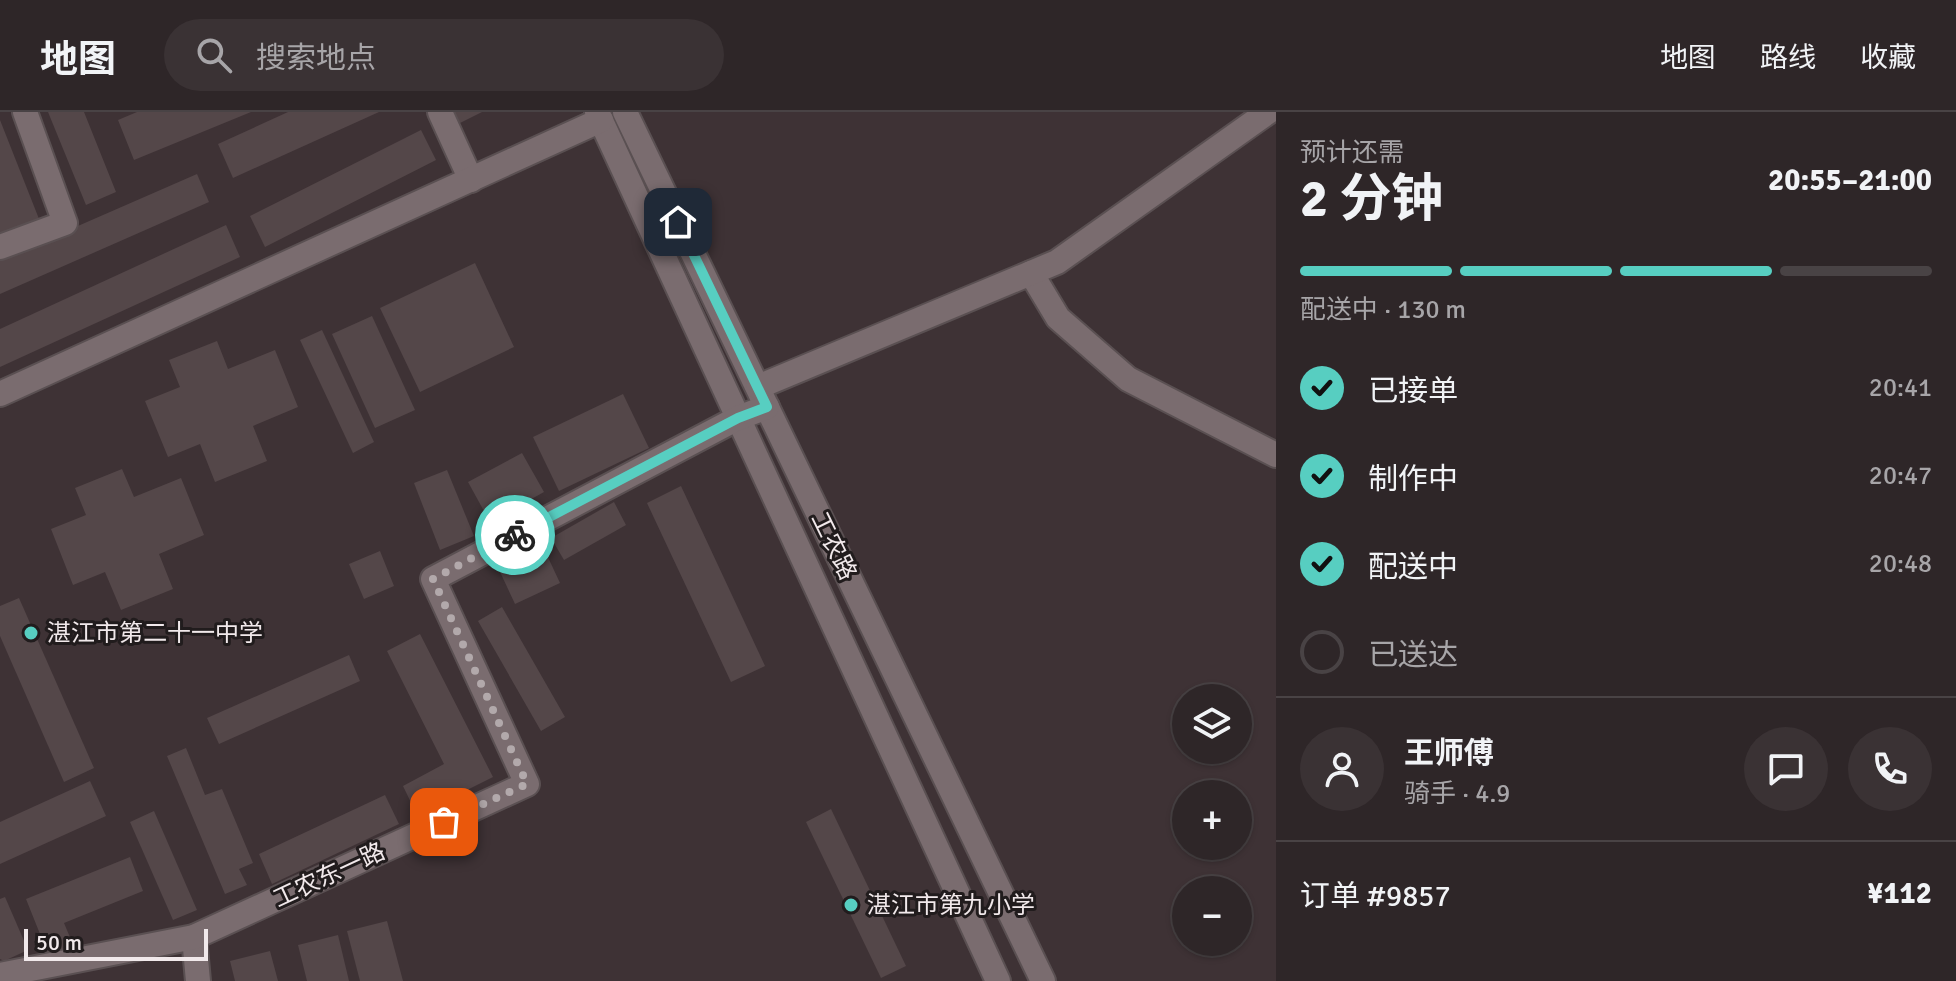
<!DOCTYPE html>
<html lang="zh">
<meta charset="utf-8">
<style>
:root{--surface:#2e2628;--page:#3a3234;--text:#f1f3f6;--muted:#a7a5a8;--line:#494345;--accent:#57cec1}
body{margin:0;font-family:Signika,"Noto Sans SC",sans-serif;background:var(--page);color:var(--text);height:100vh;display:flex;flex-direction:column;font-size:30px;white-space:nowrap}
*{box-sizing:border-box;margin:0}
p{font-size:26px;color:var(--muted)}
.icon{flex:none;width:44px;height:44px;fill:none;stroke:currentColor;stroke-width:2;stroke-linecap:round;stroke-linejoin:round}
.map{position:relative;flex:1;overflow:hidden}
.drawer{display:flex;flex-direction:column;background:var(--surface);width:680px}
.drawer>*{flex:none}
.fabs{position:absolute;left:1172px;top:572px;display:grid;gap:16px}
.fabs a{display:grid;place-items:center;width:80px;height:80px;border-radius:50%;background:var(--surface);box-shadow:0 2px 6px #0004,0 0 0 2px var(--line);font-size:40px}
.scale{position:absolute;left:24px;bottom:20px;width:184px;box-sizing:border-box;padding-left:8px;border:4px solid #f1e9eb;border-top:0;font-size:22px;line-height:28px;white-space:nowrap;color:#f1e9eb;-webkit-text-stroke:6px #211c1d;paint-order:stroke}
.pin{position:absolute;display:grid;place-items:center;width:68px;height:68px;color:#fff;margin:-34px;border-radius:16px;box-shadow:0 4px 12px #0006}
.courier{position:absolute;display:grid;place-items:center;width:80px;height:80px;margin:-40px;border:6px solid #57cec1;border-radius:50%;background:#fff;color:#222;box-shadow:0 2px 10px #0007}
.head em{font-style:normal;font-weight:700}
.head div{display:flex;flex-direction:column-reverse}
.head{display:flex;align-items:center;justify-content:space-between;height:136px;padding:0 24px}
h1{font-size:52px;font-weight:700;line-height:60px}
.bar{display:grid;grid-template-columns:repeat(4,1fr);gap:12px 8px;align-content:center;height:96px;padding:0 24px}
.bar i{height:10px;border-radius:6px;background:var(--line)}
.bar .active{background:var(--accent)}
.bar p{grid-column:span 4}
.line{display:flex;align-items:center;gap:20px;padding:0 24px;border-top:2px solid var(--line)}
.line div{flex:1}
.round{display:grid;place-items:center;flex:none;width:84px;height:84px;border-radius:42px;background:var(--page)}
ol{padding:0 24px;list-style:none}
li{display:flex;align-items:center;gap:24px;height:88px}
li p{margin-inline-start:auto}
li .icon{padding:8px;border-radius:50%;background:var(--accent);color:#111;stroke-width:4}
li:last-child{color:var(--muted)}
li i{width:44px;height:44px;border:4px solid var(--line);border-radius:50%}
header{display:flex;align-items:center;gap:48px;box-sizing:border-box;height:112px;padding:0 40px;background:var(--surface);border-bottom:2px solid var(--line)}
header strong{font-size:38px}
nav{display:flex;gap:44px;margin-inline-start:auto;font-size:28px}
.search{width:560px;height:72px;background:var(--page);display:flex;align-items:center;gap:20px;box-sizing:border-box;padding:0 28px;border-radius:44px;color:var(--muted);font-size:30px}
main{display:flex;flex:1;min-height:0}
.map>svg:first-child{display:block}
.building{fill:#544749}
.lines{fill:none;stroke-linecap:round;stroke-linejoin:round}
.minor-casing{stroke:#5a5052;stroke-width:28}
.minor{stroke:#7a6c6f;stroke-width:24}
.done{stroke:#b2a9ab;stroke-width:8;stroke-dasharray:0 14.4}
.route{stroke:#57cec1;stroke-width:10}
.poi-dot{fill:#57cec1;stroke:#211c1d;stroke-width:3}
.labels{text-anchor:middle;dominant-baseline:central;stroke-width:6;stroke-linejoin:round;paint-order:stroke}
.street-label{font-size:24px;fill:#f1e9eb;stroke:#211c1d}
.poi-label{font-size:24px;fill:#f1e9eb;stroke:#211c1d;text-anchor:start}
</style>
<header>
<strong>地图</strong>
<div class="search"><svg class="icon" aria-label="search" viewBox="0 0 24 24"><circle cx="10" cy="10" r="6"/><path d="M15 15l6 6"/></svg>搜索地点</div>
<nav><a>地图</a><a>路线</a><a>收藏</a></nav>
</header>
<main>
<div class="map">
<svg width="1276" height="869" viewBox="0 0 1276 869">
<rect width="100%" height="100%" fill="#3e3235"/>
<g class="building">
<polygon points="48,0 84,0 116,80 86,93"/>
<polygon points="137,0 251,0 134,48 118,8"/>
<polygon points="288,0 379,0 233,66 218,32"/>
<polygon points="447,0 482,0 454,14"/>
<polygon points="0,8 41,112 0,128"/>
<polygon points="421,18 436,48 265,135 250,104"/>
<polygon points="197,62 209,90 0,182 0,148"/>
<polygon points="226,113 240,145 0,255 0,217"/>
<polygon points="475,151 514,235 420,280 380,196"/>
<polygon points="372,204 415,298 375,316 332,222"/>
<polygon points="322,218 374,330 353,341 300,228"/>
<polygon points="217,229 228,257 275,238 298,295 253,314 267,349 215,370 200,332 168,345 145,289 180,275 169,248"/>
<polygon points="623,282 649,336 559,379 533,325"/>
<polygon points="522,341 544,380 490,410 468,370"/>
<polygon points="122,357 134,385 181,366 204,423 159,442 173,477 121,498 105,460 73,473 51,417 86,403 75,376"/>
<polygon points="447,358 474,424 440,438 414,371"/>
<polygon points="681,374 765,554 731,570 647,391"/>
<polygon points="614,390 626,413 564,448 551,426"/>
<polygon points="539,426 560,471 515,492 494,447"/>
<polygon points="380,439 394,474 364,487 349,452"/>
<polygon points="19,486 94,656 64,670 0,524 0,494"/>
<polygon points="502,495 565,605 541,619 478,509"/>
<polygon points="420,522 493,665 417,703 403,674 444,652 387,539"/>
<polygon points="349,543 360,569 219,632 207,606"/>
<polygon points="186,636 205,683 222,677 253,751 239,757 247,773 225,782 167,644"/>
<polygon points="90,669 106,704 0,752 0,710"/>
<polygon points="385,683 399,712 272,772 259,742"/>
<polygon points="831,697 906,854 881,866 806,710"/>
<polygon points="154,699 197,798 173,808 130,710"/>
<polygon points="130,745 143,779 64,811 77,842 52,852 26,787"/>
<polygon points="5,785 28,838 4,849 0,847 0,787"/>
<polygon points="387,809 403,869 360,869 347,819"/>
<polygon points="338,823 349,869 307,869 298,833"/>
<polygon points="270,839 278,869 235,869 230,849"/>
</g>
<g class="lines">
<defs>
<g id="minor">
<polyline points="440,0 471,68"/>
<polyline points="597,0 998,869"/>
<polyline points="625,0 1043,869"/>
<polyline points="0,135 65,111 25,0"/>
<polyline points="1031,161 1058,206 1128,267 1276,343"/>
<polyline points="758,275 1057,150 1268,0"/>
<polyline points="0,282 601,8"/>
<polyline points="194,825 198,869"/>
<polyline points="0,863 194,825 527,672 433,467 738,306 767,295"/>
</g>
</defs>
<use href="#minor" class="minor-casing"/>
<use href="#minor" class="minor"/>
</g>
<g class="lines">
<polyline class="done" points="444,710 527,672 433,467 515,423"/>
<polyline class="route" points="515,423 738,306 767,295 678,110"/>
</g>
<g class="poi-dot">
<circle cx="31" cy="521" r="8"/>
<circle cx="851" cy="793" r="8"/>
</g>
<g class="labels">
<g class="street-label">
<text transform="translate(834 434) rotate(64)">工农路</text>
<text transform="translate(329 763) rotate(-25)">工农东一路</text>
</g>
<g class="poi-label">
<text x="47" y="521">湛江市第二十一中学</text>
<text x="867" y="793">湛江市第九小学</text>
</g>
</g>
</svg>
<div class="fabs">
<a><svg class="icon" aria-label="layers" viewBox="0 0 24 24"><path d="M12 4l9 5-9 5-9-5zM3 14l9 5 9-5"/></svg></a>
<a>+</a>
<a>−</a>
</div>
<div class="scale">50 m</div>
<div class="pin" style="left:444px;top:710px;background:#ea580c"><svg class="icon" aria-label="bag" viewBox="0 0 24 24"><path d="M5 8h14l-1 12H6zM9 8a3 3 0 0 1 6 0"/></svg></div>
<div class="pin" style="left:678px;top:110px;background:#1f2937"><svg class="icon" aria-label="home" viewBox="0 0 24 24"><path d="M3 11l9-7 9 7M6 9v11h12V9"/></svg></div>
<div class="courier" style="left:515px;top:423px"><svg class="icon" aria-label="bike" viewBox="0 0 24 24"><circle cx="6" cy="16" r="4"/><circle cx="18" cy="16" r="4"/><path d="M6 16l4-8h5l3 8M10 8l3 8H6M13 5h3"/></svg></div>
</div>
<section class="drawer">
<div class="head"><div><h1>2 分钟</h1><p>预计还需</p></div><em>20:55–21:00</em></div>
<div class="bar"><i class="active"></i><i class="active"></i><i class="active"></i><i></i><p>配送中 · 130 m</p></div>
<ol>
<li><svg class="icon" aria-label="check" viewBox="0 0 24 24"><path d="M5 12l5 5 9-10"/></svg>已接单<p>20:41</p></li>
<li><svg class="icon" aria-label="check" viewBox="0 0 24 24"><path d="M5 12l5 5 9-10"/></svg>制作中<p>20:47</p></li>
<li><svg class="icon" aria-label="check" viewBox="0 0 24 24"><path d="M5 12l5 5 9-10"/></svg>配送中<p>20:48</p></li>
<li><i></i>已送达</li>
</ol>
<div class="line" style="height:144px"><a class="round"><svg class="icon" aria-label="person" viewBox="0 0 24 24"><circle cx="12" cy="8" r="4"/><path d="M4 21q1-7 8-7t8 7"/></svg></a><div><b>王师傅</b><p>骑手 · 4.9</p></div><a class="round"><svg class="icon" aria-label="chat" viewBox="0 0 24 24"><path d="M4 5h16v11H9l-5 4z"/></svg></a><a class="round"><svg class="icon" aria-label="phone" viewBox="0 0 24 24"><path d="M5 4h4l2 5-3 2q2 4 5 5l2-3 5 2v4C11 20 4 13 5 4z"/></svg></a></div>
<div class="line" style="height:104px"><div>订单 #9857</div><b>¥112</b></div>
</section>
</main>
